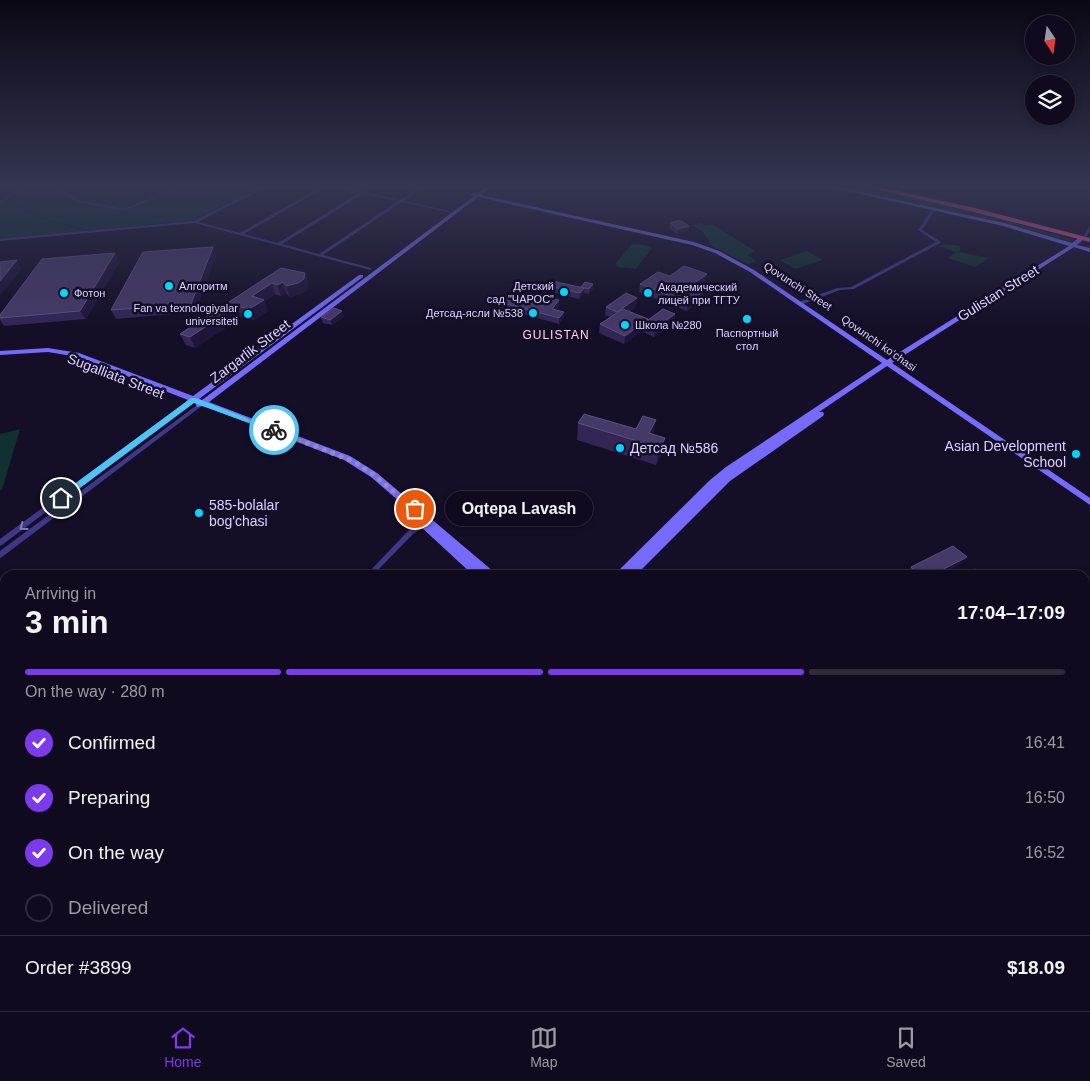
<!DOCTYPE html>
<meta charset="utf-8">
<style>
:root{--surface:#0f0a1d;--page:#181326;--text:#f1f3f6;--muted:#9b9aa4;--line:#2f2b3b;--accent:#7c3aed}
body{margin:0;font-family:Arial,sans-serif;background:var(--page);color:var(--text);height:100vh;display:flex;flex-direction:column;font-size:19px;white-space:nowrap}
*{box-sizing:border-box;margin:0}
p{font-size:16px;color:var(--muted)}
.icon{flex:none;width:28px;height:28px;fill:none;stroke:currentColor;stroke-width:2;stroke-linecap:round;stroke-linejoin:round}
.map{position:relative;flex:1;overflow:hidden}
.side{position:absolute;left:0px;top:570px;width:1090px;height:441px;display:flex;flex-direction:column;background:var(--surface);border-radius:15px 15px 0 0;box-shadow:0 2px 8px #0003,0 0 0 1px var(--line)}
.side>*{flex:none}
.needle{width:32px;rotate:167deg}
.buttons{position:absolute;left:1025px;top:15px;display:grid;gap:10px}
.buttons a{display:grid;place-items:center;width:50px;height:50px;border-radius:50%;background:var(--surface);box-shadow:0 2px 8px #0003,0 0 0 1px var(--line);font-size:25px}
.pin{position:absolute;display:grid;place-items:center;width:42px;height:42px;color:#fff;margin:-21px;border:2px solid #fff;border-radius:50%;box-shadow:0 1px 5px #0007}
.courier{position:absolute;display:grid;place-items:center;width:50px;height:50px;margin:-25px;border:4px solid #4fc3f7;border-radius:50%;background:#fff;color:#222;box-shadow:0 1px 6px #0007}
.bubble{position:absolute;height:35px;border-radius:18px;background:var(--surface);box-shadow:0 2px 8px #0003,0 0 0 1px var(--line);font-size:16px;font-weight:800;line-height:35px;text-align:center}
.head em{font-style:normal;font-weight:800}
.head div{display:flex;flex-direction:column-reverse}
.head{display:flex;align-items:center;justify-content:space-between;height:85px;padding:0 25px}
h1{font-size:32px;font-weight:800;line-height:38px}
.bar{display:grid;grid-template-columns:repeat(4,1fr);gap:8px 5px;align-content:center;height:60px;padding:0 25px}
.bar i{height:6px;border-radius:4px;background:var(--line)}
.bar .selected{background:var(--accent)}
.bar p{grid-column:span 4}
.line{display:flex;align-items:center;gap:12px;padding:0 25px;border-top:1px solid var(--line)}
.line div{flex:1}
ol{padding:0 25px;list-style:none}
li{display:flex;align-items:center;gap:15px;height:55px}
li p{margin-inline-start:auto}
li .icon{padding:5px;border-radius:50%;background:var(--accent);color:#fff;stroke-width:4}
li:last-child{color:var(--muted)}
li i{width:28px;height:28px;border:2px solid var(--line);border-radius:50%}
.dock{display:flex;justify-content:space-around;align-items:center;height:70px;border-top:1px solid var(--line);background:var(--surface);font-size:14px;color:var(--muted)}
.dock a{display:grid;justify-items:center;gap:2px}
.dock .selected{color:var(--accent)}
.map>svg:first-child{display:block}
.green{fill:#113031}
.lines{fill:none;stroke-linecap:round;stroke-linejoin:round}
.stream{stroke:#081b46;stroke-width:1}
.street{fill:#3f3788;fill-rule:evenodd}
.secondary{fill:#776bff;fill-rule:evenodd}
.highway{fill:#ff4f99;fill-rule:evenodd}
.wall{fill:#332655}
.shaded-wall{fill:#1f153b}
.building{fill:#453967;stroke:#5c517f}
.oneway{stroke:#857ebe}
.route{fill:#4fc3f7}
.done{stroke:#958fb3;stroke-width:5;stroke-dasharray:0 9}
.poi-dot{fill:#00d6ff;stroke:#140e27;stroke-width:2}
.labels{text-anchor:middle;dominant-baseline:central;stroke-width:5;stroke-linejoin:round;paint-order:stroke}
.far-poi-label{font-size:11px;fill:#dbd4ff;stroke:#140e27;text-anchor:start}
.far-street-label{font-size:11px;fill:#dbd4ff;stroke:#140e27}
.far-neighbourhood-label{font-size:12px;letter-spacing:1px;fill:#ffd6ed;stroke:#140e27}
.street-label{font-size:14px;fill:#dbd4ff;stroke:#140e27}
.poi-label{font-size:14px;fill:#dbd4ff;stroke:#140e27;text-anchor:start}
</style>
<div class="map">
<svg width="1090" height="1011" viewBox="0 0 1090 1011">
<rect width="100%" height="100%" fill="#140e27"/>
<g class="green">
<polygon points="0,185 263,185 195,220 0,240"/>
<polygon points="829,185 850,185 951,205 1074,240 1069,241 1012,225"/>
<polygon points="701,223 705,225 712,224 755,251 747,255 757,261 748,264 712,246 703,232 692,225"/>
<polygon points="632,244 644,245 652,248 636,269 618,267 615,264"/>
<polygon points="946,244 960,246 960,252 989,258 975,267 948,258 956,252 939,246"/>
<polygon points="807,251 823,260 795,269 780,260"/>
<polygon points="20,429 2,490 0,491 0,434"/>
</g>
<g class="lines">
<g class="stream">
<polyline points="0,198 44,219 90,231"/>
<polyline points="149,225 194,221"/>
</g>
<g class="street">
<polygon points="22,185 26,185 0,204 0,201"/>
<path d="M44,185c5,0 8,2 12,2 5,1 11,-2 17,-2l-12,4 18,11 45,9 58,-24h5l-63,26 -47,-9 -20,-12z"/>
<path d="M265,185h5l-72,37 42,11 84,-48h7l31,7 11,-7h4l-12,7 35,8 23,-15h4l-23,16 46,10 -2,1 -46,-10 -79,53 48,13 1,1 -2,1 -175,-47 -195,18v-2l194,-18zM327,186l32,7 -81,50 -34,-9zM363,194l35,7 -79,53 -37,-10z"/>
<polygon points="462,185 469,185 487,189 485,190"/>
<polygon points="933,208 936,209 922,230 940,241 940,243 854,289 840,290 803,304 799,304 799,302 837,288 851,287 936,242 918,230"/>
<polygon points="1089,227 1090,227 1090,231 1087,236 1085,236 1084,235"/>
<polygon points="188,401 191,403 190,404 2,545 0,546 0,539"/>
<polygon points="197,405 199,406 200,407 199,408 2,557 0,558 0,551"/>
<polygon points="425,519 429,519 430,521 429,523 413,534 373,575 366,575 409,530"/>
<rect x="0" y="861" width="5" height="10"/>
<polygon points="412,1006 428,1006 430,1007 431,1011 415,1011 413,1010"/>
<polygon points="449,1006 459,1006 457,1011 447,1011"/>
<polygon points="607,1006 617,1006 615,1011 605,1011"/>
<polygon points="720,1006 731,1006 733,1011 722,1011"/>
</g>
<g class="secondary">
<polygon points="488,185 493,185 481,195 694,242 719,251 754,270 887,360 1069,246 1003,226 820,185 829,185 1004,223 1072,243 1080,237 1084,237 1084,239 1077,245 1090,248 1090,252 1074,247 892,363 1090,498 1090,505 887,366 819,412 823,412 824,414 823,416 730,481 636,575 614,575 710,480 726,467 882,363 750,272 715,253 692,245 478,197 209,402 350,456 377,473 494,572 496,575 473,575 420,526 419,524 422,521 371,477 344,460 204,406 197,407 196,405 197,403 195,402 190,404 187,404 186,402 188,400 78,357 48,352 0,355 0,351 48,348 79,353 193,396 359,275 363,275 363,277 199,399 202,400 474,196 470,195 470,193 477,194"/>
<polygon points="258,1006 287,1006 285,1011 256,1011"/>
<polygon points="907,1006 924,1006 926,1011 909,1011"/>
</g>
<polygon class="highway" points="858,185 870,185 975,208 1090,238 1090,242 974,212"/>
</g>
<g class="wall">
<polygon points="670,223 688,231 677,234 669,228"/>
<polygon points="213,247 216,255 195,312 116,319 111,310"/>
<polygon points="119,262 86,319 4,326 0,320 0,315"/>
<polygon points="281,268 305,273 308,284 307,290 301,294 290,297 286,293 281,296 275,294 264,302 268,311 254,320 242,317 195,348 186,345 180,334"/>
<polygon points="670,276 705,283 699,288 703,298 687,311 639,292 640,284"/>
<polygon points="593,284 593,289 589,294 584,293 579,299 548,291 548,286 581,288"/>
<polygon points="559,300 559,306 556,310 564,312 564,317 559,324 500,308 499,302 542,306"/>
<polygon points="636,306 629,312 647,320 675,314 674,322 654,337 643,332 643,330 624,344 599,333 600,324 610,317 605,315 606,307"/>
<polygon points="344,316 332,325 323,323 321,317"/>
<polygon points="578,423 654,435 665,438 661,456 656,465 577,440"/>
<polygon points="962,563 938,575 909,575 907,573 911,567"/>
</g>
<g class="shaded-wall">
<polygon points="689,226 688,231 677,234 678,229"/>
<polygon points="213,247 216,255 195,312 191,304"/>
<polygon points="115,253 119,262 86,319 80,311"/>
<polygon points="17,260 22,269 0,296 0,281"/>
<polygon points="305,273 308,284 307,290 301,294 290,297 286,286"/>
<polygon points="707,274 705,283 691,294 692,285"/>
<polygon points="283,282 286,293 281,296 277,285"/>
<polygon points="272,283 275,294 264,302 268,311 254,320 249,309 252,296"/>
<polygon points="593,284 593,289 589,294 589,289"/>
<polygon points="584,288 584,294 579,299 580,293"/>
<polygon points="705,290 703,298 687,311 688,303"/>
<polygon points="637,298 636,306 617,320 617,312"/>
<polygon points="559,300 559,306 552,314 552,309"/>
<polygon points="237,306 242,317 195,348 190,337"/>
<polygon points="342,311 344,316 332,325 330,320"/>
<polygon points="564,312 564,317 559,324 559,318"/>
<polygon points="675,314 674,322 654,337 655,328"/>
<polygon points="648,319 644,323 643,330 624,344 625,336"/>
<polygon points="656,420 653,437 649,433"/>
<polygon points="665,438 661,456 656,465 660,448"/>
<polygon points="967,557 962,563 938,575 932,575"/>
</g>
<g class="building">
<polygon points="680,220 689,226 678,229 670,223"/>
<polygon points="213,247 191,304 111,310 143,252"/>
<polygon points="115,253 80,311 0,318 0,315 42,259"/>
<polygon points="17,260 0,281 0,262"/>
<polygon points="684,266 707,274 692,285 705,290 688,303 640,284 658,272 670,276"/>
<polygon points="281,268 305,273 304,279 298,283 286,286 283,282 277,285 272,283 252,296 264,300 249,309 237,306 190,337 180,334"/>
<polygon points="552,281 584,288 580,293 548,286"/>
<polygon points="585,282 593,284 589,289 581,287"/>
<polygon points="626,293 637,298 617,312 606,307"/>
<polygon points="505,297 542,306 550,298 559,300 552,309 564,312 559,318 499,302"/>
<polygon points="334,308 342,311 330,320 321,317"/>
<polygon points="623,309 648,319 625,336 600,324"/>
<polygon points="663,309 675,314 655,328 644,323"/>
<polygon points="584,414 636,429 643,416 656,420 649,433 665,438 660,448 578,423"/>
<polygon points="953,546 967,557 932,575 920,575 911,567"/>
<polygon points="975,569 982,575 964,575"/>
</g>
<defs><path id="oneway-chevron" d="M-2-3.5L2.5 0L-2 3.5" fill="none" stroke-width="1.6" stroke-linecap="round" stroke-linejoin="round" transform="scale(1.25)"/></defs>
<use class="oneway" href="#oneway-chevron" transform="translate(23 527) rotate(144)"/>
<linearGradient id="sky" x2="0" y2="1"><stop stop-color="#0b0815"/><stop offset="0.57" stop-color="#343652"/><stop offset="1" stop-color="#343652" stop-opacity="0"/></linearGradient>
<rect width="1090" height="327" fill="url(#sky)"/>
<polygon class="route" points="191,398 196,398 278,430 271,431 194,403 64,500 58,500 58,496"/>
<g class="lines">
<polyline class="done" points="274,430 355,462 374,475 415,509"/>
</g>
<g class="poi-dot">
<circle cx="169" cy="286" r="5"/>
<circle cx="564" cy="292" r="5"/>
<circle cx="64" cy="293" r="5"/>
<circle cx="648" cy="293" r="5"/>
<circle cx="533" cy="313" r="5"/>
<circle cx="248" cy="314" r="5"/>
<circle cx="747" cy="319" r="5"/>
<circle cx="625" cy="325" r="5"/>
<circle cx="620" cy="448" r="5"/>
<circle cx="1076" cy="454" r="5"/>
<circle cx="199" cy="513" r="5"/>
</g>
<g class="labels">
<g class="far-poi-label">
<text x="179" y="286">Алгоритм</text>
<text x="554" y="286" text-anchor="end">Детский<tspan x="554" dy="13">сад "ЧАРОС"</tspan></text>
<text x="658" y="287">Академический<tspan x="658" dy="13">лицей при ТГТУ</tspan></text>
<text x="74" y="293">Фотон</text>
<text x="238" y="308" text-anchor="end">Fan va texnologiyalar<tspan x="238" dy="13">universiteti</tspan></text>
<text x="523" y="313" text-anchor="end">Детсад-ясли №538</text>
<text x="635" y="325">Школа №280</text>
<text x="747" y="333" text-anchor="middle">Паспортный<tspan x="747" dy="13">стол</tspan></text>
</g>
<g class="far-street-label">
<text transform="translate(798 286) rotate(33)">Qovunchi Street</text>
<text transform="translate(879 343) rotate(35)">Qovunchi ko'chasi</text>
</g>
<g class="far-neighbourhood-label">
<text x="556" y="335">GULISTAN</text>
</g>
<g class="street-label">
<text transform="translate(998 293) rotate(-32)">Gulistan Street</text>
<text transform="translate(250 351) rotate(-37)">Zargarlik Street</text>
<text transform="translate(116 376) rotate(21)">Sugalliata Street</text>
</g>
<g class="poi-label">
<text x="1066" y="446" text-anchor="end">Asian Development<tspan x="1066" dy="16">School</tspan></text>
<text x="630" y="448">Детсад №586</text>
<text x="209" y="505">585-bolalar<tspan x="209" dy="16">bog'chasi</tspan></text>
</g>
</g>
</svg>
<div class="buttons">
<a><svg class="needle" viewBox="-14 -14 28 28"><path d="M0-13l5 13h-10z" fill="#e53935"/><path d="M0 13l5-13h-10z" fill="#9b9aa4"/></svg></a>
<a><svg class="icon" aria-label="layers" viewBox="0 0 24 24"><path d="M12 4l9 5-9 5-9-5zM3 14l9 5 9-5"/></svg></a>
</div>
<div class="pin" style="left:415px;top:509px;background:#ea580c"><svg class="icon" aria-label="bag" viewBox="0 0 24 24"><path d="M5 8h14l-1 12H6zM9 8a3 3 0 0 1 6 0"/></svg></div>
<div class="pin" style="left:61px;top:498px;background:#1f2937"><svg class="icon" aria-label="home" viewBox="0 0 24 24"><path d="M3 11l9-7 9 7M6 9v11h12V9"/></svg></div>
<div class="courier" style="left:274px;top:430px"><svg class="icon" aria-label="bike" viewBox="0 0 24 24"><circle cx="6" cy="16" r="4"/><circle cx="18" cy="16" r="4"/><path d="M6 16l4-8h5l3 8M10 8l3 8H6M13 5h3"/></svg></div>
<div class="bubble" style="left:445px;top:491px;width:148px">Oqtepa Lavash</div>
<section class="side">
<div class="head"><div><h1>3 min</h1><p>Arriving in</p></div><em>17:04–17:09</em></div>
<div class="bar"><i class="selected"></i><i class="selected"></i><i class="selected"></i><i></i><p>On the way · 280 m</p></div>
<ol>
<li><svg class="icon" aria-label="check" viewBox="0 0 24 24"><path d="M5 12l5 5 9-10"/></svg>Confirmed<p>16:41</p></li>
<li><svg class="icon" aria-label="check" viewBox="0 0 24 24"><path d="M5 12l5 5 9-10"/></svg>Preparing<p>16:50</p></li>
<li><svg class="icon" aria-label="check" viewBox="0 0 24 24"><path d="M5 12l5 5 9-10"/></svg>On the way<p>16:52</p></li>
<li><i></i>Delivered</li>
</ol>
<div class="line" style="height:65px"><div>Order #3899</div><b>$18.09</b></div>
</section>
</div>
<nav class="dock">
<a class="selected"><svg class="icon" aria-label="home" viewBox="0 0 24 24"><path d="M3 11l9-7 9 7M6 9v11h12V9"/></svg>Home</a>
<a><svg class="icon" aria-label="map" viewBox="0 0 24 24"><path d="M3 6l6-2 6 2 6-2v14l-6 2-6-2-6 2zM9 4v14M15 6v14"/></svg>Map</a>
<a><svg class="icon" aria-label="saved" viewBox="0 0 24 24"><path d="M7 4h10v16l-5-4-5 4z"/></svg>Saved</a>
</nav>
